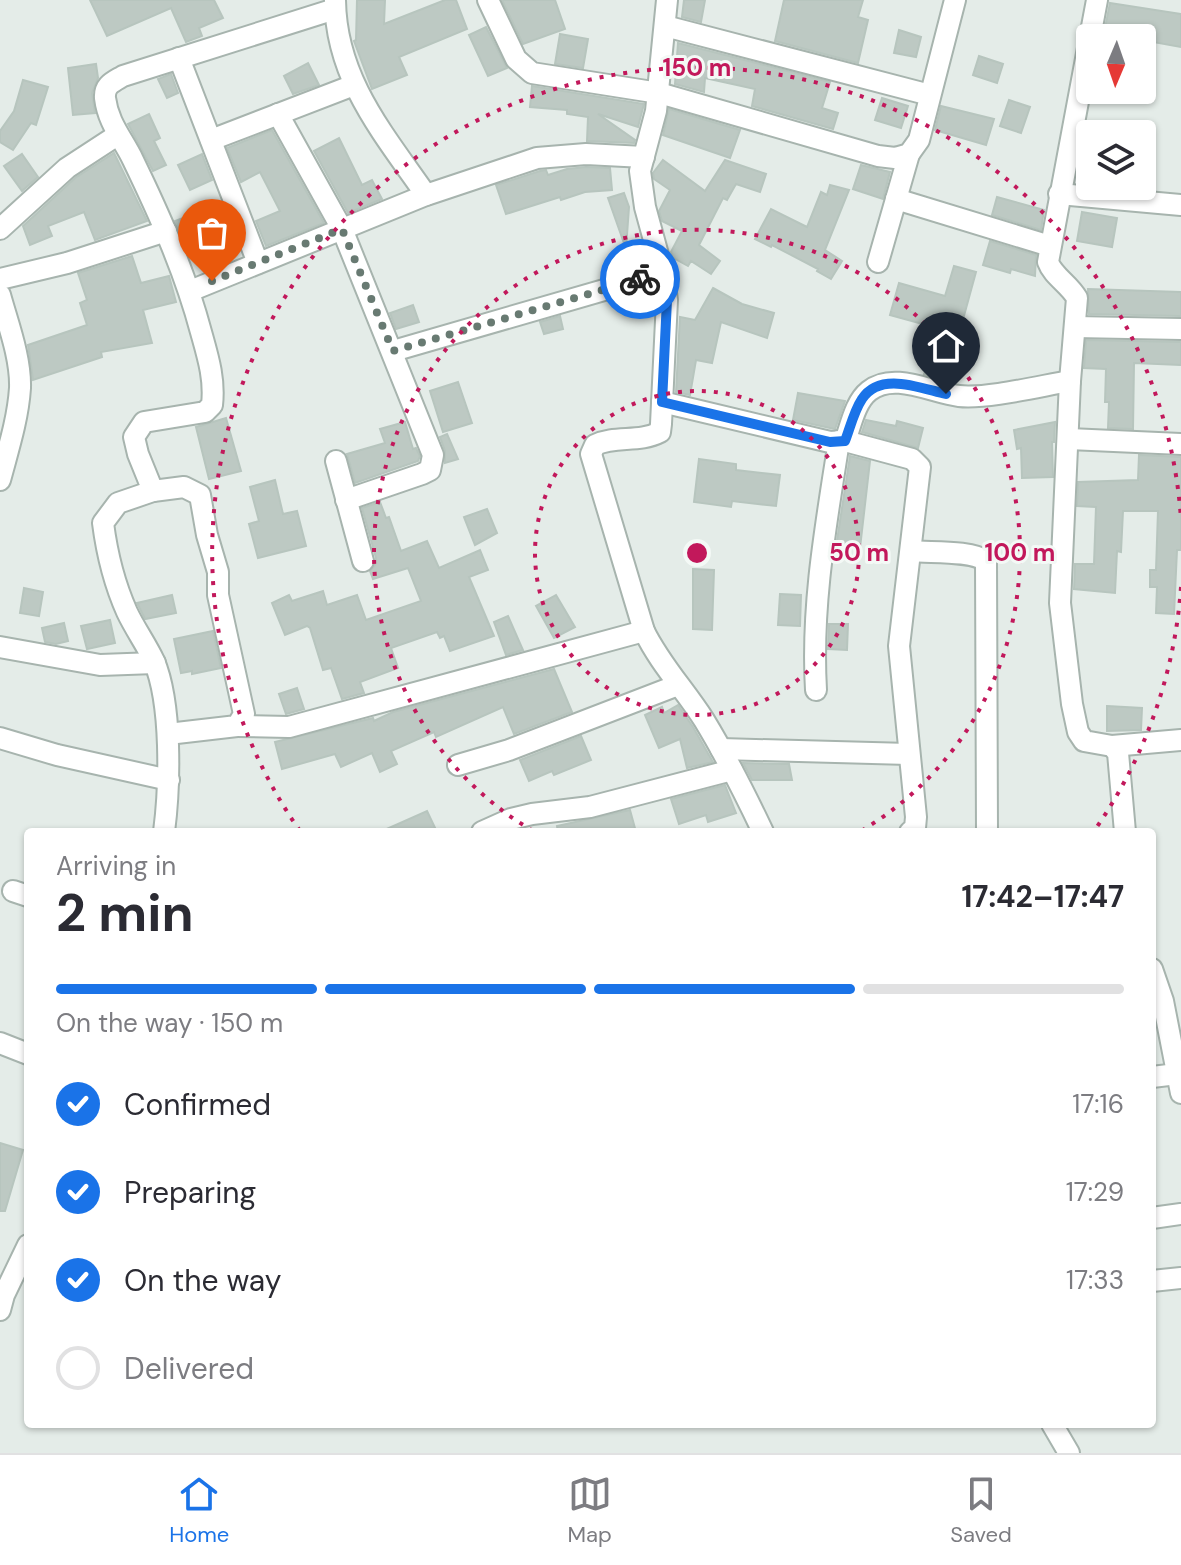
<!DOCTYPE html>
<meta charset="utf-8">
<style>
:root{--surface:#fff;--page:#f2f2f3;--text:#2b2b33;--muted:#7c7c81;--line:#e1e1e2;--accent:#1a73e8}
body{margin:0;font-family:"DM Sans",sans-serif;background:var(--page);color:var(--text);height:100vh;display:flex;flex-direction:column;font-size:30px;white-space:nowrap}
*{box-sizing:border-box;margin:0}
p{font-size:26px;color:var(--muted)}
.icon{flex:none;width:44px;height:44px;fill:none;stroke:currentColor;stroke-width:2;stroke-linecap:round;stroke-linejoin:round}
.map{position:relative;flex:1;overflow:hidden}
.panel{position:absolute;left:24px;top:828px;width:1132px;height:600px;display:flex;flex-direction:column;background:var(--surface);border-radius:8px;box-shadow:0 2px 6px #0004}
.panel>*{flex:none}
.needle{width:52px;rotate:182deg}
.fabs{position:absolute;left:1076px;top:24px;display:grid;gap:16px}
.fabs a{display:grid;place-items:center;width:80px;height:80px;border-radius:8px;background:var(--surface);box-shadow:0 2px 6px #0004;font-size:40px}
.pin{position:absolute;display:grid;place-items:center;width:68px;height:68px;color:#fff;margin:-82px -34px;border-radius:50% 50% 50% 0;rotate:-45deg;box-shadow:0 0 8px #0007}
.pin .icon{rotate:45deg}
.courier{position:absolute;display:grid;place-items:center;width:80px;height:80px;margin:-40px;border:6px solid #1a73e8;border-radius:50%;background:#fff;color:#222;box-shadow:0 2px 10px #0007}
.headline em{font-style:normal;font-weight:700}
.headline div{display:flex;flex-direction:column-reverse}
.headline{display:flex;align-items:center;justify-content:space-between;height:136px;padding:0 32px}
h1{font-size:52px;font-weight:700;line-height:60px}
.bar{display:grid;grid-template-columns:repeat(4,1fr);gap:12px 8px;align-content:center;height:96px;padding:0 32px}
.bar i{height:10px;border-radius:6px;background:var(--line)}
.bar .current{background:var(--accent)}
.bar p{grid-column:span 4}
ol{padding:0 32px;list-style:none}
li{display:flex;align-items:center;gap:24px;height:88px}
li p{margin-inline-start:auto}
li .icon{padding:8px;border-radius:50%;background:var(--accent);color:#fff;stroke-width:4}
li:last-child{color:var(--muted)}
li i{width:44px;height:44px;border:4px solid var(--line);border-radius:50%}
.tab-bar{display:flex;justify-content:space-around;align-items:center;height:112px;border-top:2px solid var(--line);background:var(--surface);font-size:22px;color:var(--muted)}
.tab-bar a{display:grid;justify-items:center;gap:4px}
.tab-bar .current{color:var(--accent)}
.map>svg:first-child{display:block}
.building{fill:#bdc9c3;stroke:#b7c5be;stroke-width:2}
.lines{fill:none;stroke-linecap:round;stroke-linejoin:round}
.street-casing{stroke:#a7b4ae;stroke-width:24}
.street{stroke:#fff;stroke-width:20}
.done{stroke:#687a72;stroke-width:8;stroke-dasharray:0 14.4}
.route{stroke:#1a73e8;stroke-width:10}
.ring{fill:none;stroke:#c2185b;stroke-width:4;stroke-dasharray:4 8}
.centre{fill:#c2185b;stroke:#f4f9f6;stroke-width:4}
.ring-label{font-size:24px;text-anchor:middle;font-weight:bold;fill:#c2185b;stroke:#f4f9f6;stroke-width:6;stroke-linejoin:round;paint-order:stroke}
</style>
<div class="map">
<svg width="1181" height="1453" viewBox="0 0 1181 1453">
<rect width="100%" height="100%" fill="#e4ece8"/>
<g class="building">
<polygon points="90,0 214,0 223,18 199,28 202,36 186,42 171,8 107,36"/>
<polygon points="357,0 385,0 384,24 445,0 456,0 467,29 399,57 407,75 372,89 354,41 356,40"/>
<polygon points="502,0 555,0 565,29 523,44"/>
<polygon points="684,0 705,0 701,22 682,17"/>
<polygon points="784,0 863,0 858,17 868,20 858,63 775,41"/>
<polygon points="1110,3 1181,14 1181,47 1142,40 1142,38 1103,38"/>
<polygon points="486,27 507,68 488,76 469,35"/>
<polygon points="899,30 921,37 916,57 894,53"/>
<polygon points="560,34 588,39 583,68 555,64"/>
<polygon points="678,43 830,82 822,108 838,113 833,129 752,106 755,89 705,78 704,92 675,84"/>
<polygon points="979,56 1003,64 997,83 973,75"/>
<polygon points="308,63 319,85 293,94 284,76"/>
<polygon points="96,64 98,78 92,93 95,113 73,115 68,68"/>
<polygon points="171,74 178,93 167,98 158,79"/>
<polygon points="23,80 48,87 36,125 31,123 13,150 0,142 0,131 14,111"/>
<polygon points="532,86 644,104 638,127 598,114 635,140 634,143 587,141 588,117 567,114 567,110 530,107"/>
<polygon points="882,98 908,106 901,128 875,120"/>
<polygon points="1009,100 1030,107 1021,133 1000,126"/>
<polygon points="941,106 994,119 986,145 935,130"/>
<polygon points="669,109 740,130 730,158 663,135"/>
<polygon points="149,114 160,138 154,141 166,165 153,171 128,124"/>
<polygon points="272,130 324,223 266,246 256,221 280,211 260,172 241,182 227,148"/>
<polygon points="339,138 362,185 372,180 382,199 348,213 314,151"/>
<polygon points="114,153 147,221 95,240 84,212 48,226 52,236 30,245 23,226 75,178"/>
<polygon points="22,154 38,177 22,191 4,166"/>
<polygon points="202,154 212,180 190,190 178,165"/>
<polygon points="663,160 705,191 725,160 766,174 760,192 736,184 727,200 723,198 699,245 720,261 711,274 691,261 688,266 672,257 671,252 682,231 662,221 659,211 670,190 654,179 653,173"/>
<polygon points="861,165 890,172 883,199 853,189"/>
<polygon points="586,167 610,168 612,190 585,192 561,200 560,197 506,214 496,185 540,171 546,170 548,175 567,169"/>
<polygon points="830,185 849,190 825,250 842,261 831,279 817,271 818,269 772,245 771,247 755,239 771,209 807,227 821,192 827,195"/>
<polygon points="624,193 629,207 626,249 608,198"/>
<polygon points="997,197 1044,210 1041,230 992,215"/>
<polygon points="1082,212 1117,218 1112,247 1077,241"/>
<polygon points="188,216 199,245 187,249 175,221"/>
<polygon points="990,241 1036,255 1035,276 1011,269 1010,273 983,265"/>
<polygon points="132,256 141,283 169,276 176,302 143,310 152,343 101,352 102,357 33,380 28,345 87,325 80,303 87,300 78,273"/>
<polygon points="954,266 976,272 959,334 890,315 899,283 945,296"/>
<polygon points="713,288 742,304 774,313 767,338 721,322 712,363 696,360 690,395 676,392 680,317 695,320"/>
<polygon points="1088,289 1181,292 1181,316 1089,314"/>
<polygon points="413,305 419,322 396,329 390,313"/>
<polygon points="560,316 563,329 544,334 540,322"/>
<polygon points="1086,340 1181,342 1181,365 1134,363 1133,429 1108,428 1109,402 1105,402 1106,369 1084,368"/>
<polygon points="932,356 955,366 949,381 924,374"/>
<polygon points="458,382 472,423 443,432 430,391"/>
<polygon points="798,393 845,401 835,429 793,420"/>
<polygon points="226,418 241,471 209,479 196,427"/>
<polygon points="866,420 896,426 897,421 923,428 918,448 862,432"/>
<polygon points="405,422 413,449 416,448 420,456 418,461 355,483 347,454 385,443 380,429"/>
<polygon points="1055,422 1054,442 1052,442 1053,477 1022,478 1021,448 1017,449 1014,430"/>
<polygon points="447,434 458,459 445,463 445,451 440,437"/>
<polygon points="1139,455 1181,457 1181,550 1177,550 1174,614 1156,613 1157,587 1150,587 1150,570 1156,570 1158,511 1123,511 1121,552 1117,551 1115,593 1074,589 1075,564 1094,564 1096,507 1077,506 1078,482 1138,480"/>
<polygon points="850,456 870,461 860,548 836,547"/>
<polygon points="699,459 736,464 736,470 780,475 776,506 732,501 731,507 694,502"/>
<polygon points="275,480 283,514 297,511 306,546 258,558 249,524 259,521 250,487"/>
<polygon points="380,502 386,518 389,517 401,551 427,541 439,568 480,550 488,570 469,577 494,636 450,651 444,636 440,638 437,632 391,648 398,668 360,682 364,693 342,699 331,668 323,670 310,628 307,626 285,635 272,603 289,595 292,601 323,591 327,605 357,595 366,620 421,601 408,568 373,579 370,571 375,565 376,558 362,508"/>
<polygon points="487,509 497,533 475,545 464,517"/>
<polygon points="693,569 714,570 712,630 693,629"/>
<polygon points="24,588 43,592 39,616 20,613"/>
<polygon points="780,594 801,595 800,626 778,625"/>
<polygon points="172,595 176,613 145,619 137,603"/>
<polygon points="556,595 575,627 554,638 536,606"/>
<polygon points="508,616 523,650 506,655 494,622"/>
<polygon points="110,620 115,643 87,649 81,626"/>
<polygon points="64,623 68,641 56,644 45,642 42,628"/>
<polygon points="829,624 848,624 847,650 828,649"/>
<polygon points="213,631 221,668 192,674 192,671 181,673 174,639"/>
<polygon points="554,669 572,712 514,734 503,707 436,737 434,732 391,751 397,764 380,772 372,753 341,767 335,754 282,769 275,742 373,718 374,721 393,712"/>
<polygon points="297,688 304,709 286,714 279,694"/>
<polygon points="678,705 693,727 713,762 687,768 680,739 659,748 645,715 662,707 664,713"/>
<polygon points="1107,706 1142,708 1141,730 1107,731"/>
<polygon points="581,736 591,760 554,775 552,771 529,781 520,760"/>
<polygon points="743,763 789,764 792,780 752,780"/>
<polygon points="725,785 736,813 708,822 706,815 679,824 671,799"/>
<polygon points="630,810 636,832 558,832 557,826"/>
<polygon points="427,811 437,832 380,832"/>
<polygon points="0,1143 23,1150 5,1211 0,1211"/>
</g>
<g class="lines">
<defs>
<g id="street">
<path d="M335,0c1,79 48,133 91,195"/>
<polyline points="488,0 516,59 532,73 659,93 878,156 895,158 909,154 919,140 955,0"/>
<path d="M667,0l-11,111 -16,60 5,36 18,66 4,27 -6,124 -1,8c-21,11 -45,3 -65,13l-4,9 53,177c16,33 41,59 60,89 22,36 41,74 59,112"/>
<path d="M1097,0l-49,262c5,14 21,22 29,36l-7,83 -10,222 12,101 6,28 6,9 28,5 6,7 7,79"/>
<polyline points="665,26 930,95"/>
<polyline points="179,58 258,263"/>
<polyline points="278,114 342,229 433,455 430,470 422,474 346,500"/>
<polyline points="211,140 354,85"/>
<polyline points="1059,194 1181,205"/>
<polyline points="896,199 1050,246"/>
<polyline points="0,229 67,168 116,136"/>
<polyline points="878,262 909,154"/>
<polyline points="0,279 67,263 166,231"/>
<polyline points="190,291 426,195 537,158 586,154 644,157"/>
<path d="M0,295c8,29 21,63 20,93 -2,31 -12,62 -20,92"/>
<polyline points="1075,327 1181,329"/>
<polyline points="393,351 663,273"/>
<path d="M662,402l168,40 15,-1c6,-16 10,-39 24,-50 25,-20 63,2 90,5 28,3 81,-10 111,-15"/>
<polyline points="1069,439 1181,444"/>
<polyline points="845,441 912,459 920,467 899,646 916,817 915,828 910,832"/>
<polyline points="336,461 363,561"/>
<polyline points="153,491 184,487 200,495 207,535 218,572 218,595 244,714 237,726 168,734"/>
<path d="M911,551c20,2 60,-1 75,10l1,271"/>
<polyline points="0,647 100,665 155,663"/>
<path d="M816,690c-5,-84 10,-166 23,-249"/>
<polyline points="237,726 289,727 644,631"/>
<polyline points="0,738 57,755 169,780"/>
<polyline points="1112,746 1181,740"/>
<polyline points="721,749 909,754"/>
<polyline points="458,765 509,750 678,685"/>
<path d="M164,832c6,-46 8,-128 -10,-171 -8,-17 -19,-32 -27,-49 -13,-29 -20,-58 -24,-89l15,-20 35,-12 -15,-37 -4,-17 10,-15 61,-10 7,-7c3,-26 -4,-48 -11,-73 -16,-60 -41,-116 -68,-172 -10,-21 -25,-37 -28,-62 -1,-13 8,-16 18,-22l212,-67"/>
<polyline points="482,832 511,819 532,814 590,807 732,770"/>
<polyline points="13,891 28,896"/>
<polyline points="1152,969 1163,1001 1181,1093"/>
<polyline points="0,1043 28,1054"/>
<polyline points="1152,1077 1177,1074"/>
<polyline points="1152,1218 1181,1214"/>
<polyline points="1152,1281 1181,1278"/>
<polyline points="0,1310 4,1295 28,1245"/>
<polyline points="1052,1424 1069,1453"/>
</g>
</defs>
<use href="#street" class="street-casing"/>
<use href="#street" class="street"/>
</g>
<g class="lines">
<polyline class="done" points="212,281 342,229 393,351 640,279"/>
<path class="route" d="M640,279l23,-6 4,27 -5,102 168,40 15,-1c5,-13 9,-30 17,-42 18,-28 58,-11 84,-5"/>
</g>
<g class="ring">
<circle cx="697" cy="553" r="162"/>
<path d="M533 831A323 323 0 1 1 861 831"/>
<path d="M1181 587A485 485 0 0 1 1094 831M300 831A485 485 0 1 1 1181 519"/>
</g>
<circle cx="697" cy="553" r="12" class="centre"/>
<g class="ring-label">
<text x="697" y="76">150 m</text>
<text x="859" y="561">50 m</text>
<text x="1020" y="561">100 m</text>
</g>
</svg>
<div class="fabs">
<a><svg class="needle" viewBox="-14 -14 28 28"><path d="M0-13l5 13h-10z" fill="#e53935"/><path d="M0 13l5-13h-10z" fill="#7c7c81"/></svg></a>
<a><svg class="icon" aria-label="layers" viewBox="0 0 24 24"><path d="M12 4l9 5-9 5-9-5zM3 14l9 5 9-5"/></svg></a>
</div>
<div class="pin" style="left:212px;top:281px;background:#ea580c"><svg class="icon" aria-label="bag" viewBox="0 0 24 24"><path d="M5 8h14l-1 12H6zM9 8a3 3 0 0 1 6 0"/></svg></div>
<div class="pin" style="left:946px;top:394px;background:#1f2937"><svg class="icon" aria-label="home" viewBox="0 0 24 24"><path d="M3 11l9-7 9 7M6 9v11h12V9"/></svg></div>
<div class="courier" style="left:640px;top:279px"><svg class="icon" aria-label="bike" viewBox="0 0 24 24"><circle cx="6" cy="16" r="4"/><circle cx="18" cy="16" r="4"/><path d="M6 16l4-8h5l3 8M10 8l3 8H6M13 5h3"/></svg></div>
<section class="panel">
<div class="headline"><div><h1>2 min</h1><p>Arriving in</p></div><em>17:42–17:47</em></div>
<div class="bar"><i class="current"></i><i class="current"></i><i class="current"></i><i></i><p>On the way · 150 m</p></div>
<ol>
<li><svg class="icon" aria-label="check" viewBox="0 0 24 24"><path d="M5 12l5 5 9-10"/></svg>Confirmed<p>17:16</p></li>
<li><svg class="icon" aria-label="check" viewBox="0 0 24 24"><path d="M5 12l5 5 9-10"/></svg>Preparing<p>17:29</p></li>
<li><svg class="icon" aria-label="check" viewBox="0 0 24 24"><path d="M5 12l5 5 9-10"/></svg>On the way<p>17:33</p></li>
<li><i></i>Delivered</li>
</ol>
</section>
</div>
<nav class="tab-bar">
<a class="current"><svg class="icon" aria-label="home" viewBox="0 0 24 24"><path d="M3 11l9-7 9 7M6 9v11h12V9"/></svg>Home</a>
<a><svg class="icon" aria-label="map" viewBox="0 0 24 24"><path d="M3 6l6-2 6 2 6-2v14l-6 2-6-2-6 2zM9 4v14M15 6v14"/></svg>Map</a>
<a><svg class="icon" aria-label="saved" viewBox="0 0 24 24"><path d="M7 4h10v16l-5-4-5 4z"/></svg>Saved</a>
</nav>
